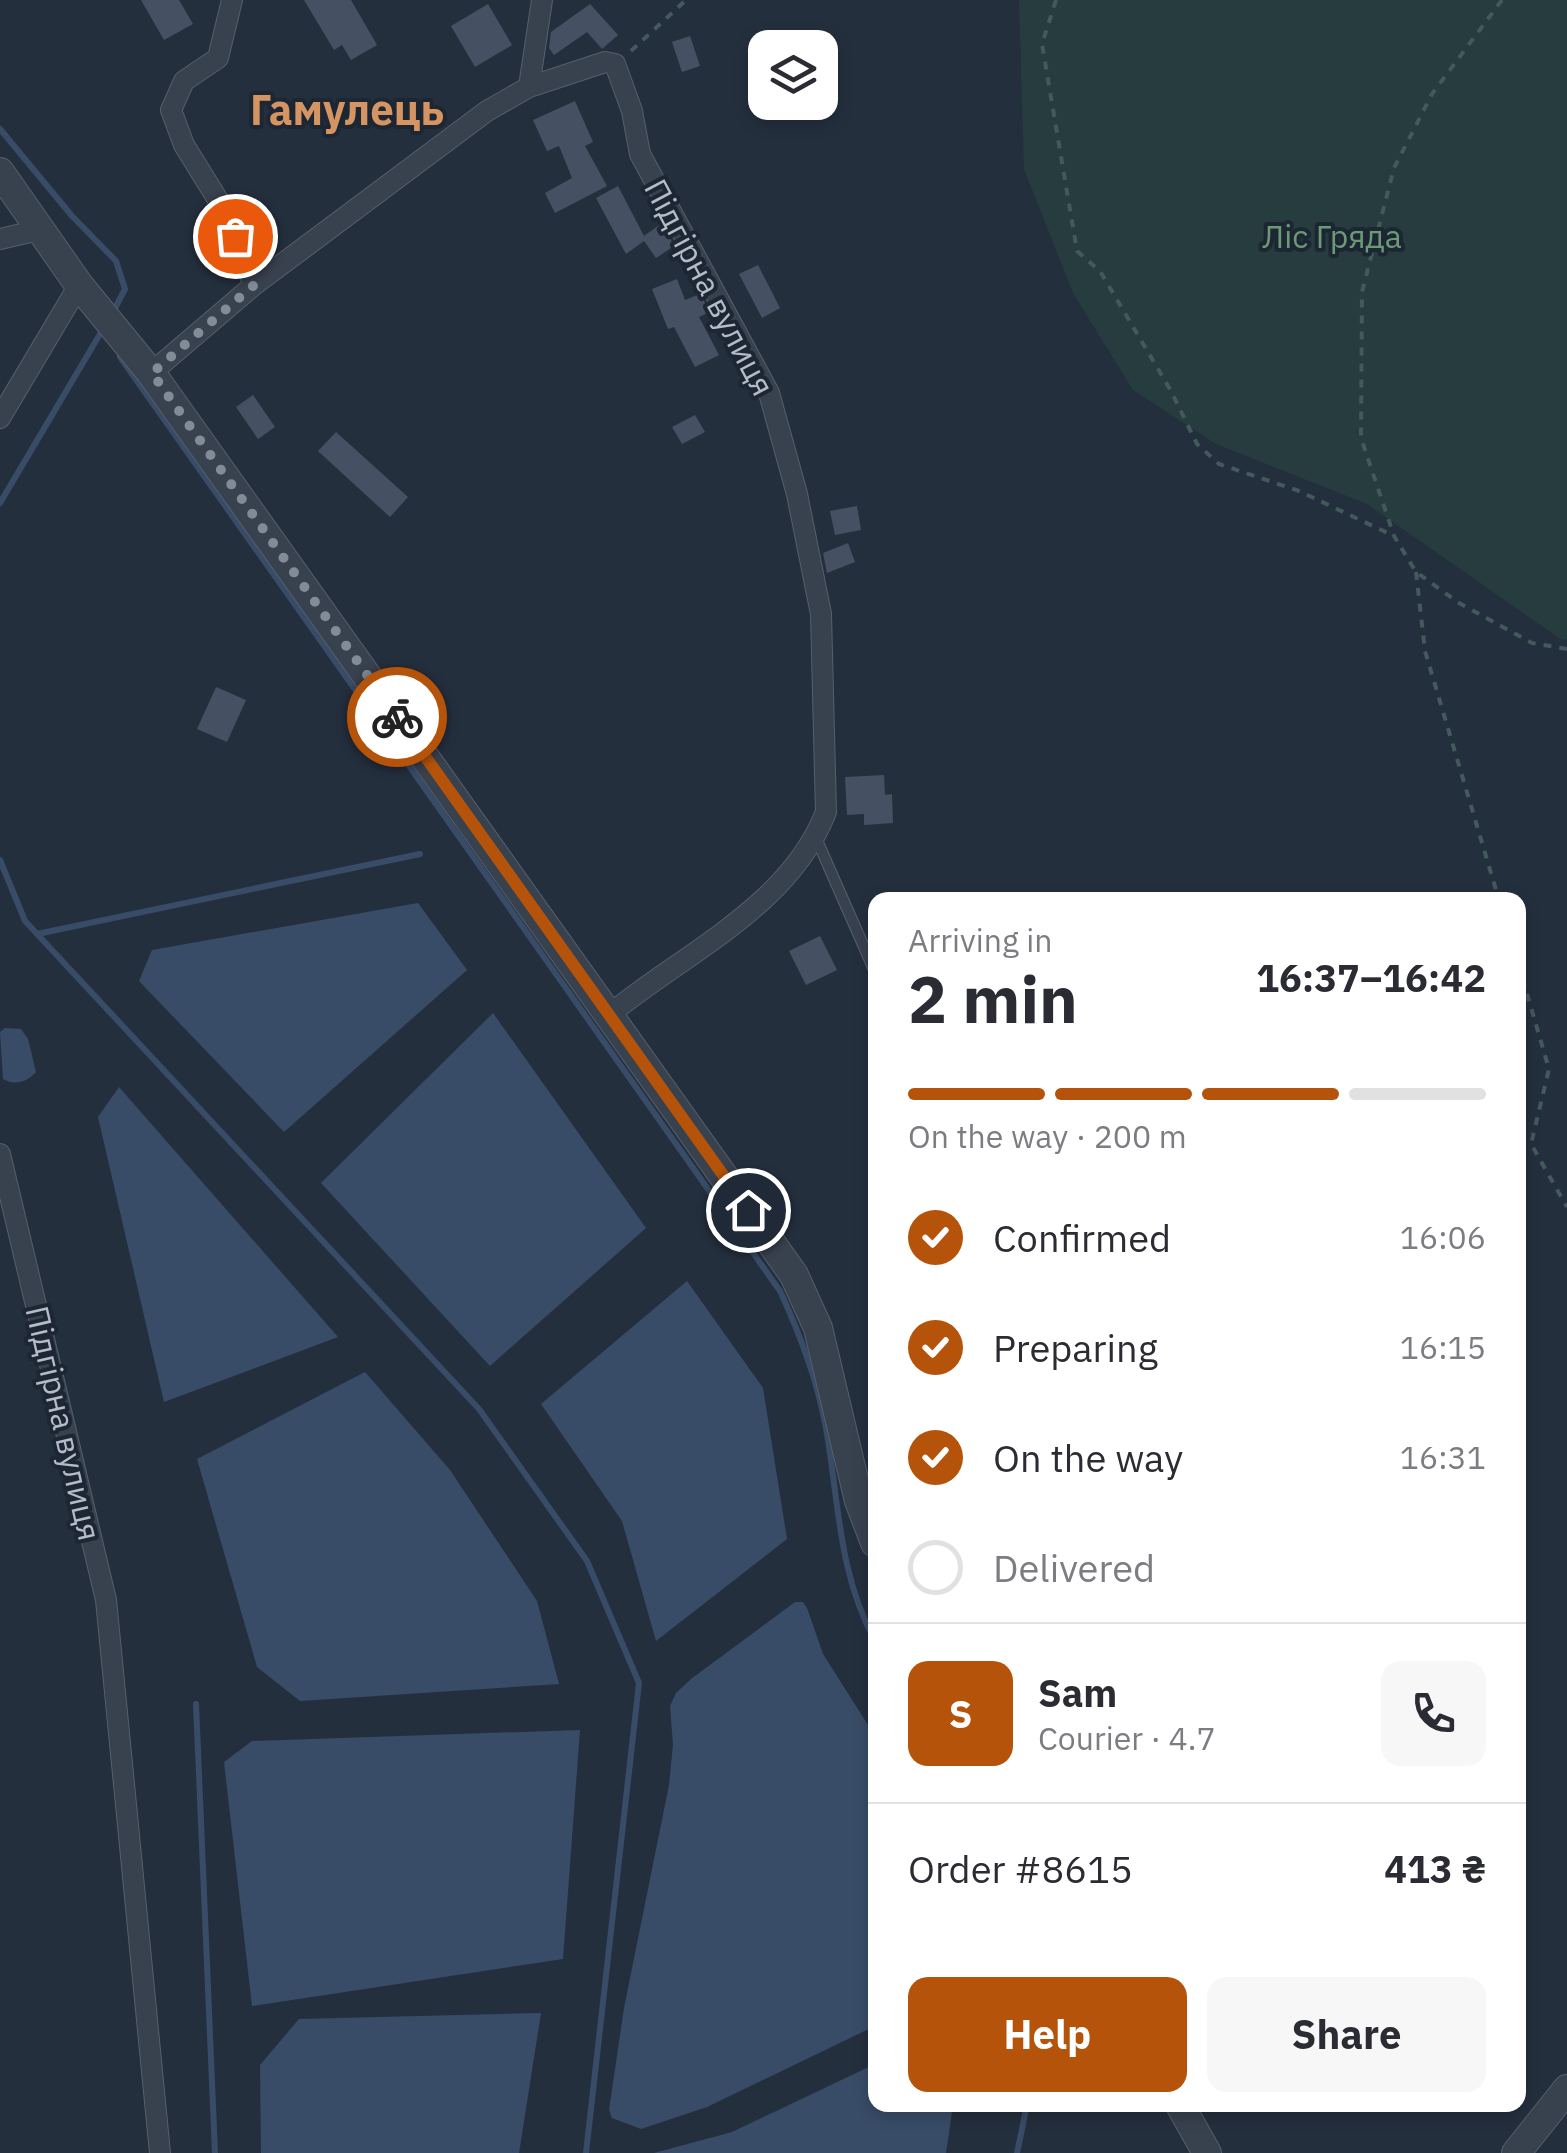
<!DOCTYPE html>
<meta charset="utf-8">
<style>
:root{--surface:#fff;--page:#f7f7f7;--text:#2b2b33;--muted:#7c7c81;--line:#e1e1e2;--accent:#b45309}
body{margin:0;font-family:"IBM Plex Sans",sans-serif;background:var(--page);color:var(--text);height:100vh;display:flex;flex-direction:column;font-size:38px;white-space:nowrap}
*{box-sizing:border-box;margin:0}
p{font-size:32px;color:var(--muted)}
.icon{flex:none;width:55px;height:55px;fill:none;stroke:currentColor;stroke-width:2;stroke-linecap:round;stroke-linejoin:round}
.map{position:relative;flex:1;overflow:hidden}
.panel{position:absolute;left:868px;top:892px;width:658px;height:1220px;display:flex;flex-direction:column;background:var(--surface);border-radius:20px;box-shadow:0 5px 15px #0003}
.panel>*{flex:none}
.tools{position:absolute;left:748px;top:30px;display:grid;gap:20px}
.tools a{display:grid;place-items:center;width:90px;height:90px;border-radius:20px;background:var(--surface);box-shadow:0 5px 15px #0003;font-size:50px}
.pin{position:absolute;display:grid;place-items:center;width:85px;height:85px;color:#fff;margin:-42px;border:5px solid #fff;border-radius:50%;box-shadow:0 2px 10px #0007}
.courier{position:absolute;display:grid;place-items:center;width:100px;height:100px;margin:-50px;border:8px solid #b45309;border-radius:50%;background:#fff;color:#222;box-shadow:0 2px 12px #0007}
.head em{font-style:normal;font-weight:800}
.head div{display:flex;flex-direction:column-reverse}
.head{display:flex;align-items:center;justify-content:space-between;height:170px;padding:0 40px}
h1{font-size:65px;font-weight:800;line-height:75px}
.bar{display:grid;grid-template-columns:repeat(4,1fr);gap:15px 10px;align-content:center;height:120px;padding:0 40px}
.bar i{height:12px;border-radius:8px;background:var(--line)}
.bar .selected{background:var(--accent)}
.bar p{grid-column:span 4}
.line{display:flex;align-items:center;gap:25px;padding:0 40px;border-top:2px solid var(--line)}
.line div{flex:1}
.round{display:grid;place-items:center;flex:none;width:105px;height:105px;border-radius:20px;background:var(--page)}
ol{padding:0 40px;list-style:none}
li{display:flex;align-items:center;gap:30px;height:110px}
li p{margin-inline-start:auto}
li .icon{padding:10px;border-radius:50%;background:var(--accent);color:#fff;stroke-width:4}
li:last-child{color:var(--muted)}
li i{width:55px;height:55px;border:5px solid var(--line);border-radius:50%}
.action{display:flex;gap:20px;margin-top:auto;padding:20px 40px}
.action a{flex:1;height:115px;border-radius:20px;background:var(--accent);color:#fff;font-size:40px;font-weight:800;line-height:115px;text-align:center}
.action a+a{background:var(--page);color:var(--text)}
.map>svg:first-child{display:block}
.green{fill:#263c3f}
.water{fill:#394c67}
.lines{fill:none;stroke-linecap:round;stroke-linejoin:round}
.stream{stroke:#394c67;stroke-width:6}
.building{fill:#455162}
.service-casing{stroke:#565f6c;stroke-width:12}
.minor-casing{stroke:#565f6c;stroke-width:22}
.tertiary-casing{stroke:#565f6c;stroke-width:30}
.path{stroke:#44595c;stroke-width:4;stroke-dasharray:8 8;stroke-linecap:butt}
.service{stroke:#38414e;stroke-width:10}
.minor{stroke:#38414e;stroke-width:20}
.tertiary{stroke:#38414e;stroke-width:28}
.done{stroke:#828b98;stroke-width:10;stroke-dasharray:0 18}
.route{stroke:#b45309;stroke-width:12}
.labels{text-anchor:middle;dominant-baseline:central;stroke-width:8;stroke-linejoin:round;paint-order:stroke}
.park-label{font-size:32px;fill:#6b9a76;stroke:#1d2633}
.street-label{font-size:32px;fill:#b4bcc9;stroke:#1d2633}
.district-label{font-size:42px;font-weight:bold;fill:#d59563;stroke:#1d2633}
</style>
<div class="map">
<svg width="1567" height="2153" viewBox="0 0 1567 2153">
<rect width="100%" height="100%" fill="#242f3e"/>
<polygon class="green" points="1019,0 1567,0 1567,639 1562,640 1367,504 1216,444 1133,390 1073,293 1024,169"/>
<g class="water">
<polygon points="418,903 467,970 284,1132 139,981 152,950"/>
<polygon points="493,1013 646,1228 490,1366 321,1183"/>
<path d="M5,1028l16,1 7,10 8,33c-9,10 -21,14 -33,7l-3,-47z"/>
<polygon points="119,1087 338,1337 164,1402 98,1117"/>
<polygon points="687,1281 763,1388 787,1539 656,1641 622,1521 541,1404"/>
<polygon points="365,1372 450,1470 537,1601 559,1684 300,1701 257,1667 197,1459"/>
<polygon points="795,1602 803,1602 807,1608 823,1654 875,1736 875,2026 707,2107 641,2129 612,2118 609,2110 624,2008 669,1785 673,1745 670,1706 676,1693 691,1679"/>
<polygon points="580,1730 563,1959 252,2006 224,1762 252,1741"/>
<polygon points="541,2013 519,2153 261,2153 260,2065 299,2019"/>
<polygon points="875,2064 875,2105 953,2105 946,2153 654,2153 732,2132"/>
</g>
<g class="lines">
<g class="stream">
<polyline points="0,129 72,216 116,261 125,289 112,314"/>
<path d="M120,357l660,934c20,43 36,85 45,132 14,74 12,148 50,218"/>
<polyline points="0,503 103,329"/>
<polyline points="0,860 25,921 479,1409 587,1561 639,1683 586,2153"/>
<polyline points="37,934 420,854"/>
<polyline points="196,1704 215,2153"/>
<polyline points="1017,2153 1027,2105"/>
</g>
</g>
<g class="building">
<polygon points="141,0 179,0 193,24 164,40"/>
<polygon points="304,0 351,0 377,45 351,60 342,45 334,50"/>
<polygon points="488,4 512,45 475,67 451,26"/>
<polygon points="590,4 618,35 602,49 587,32 554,55 549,48 551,32"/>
<polygon points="690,36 700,66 682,72 672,42"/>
<polygon points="575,101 593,142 585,146 607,186 555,213 545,193 572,178 559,146 547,151 533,120"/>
<polygon points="618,186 644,236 662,223 674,246 656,258 644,241 626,254 596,198"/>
<polygon points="758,265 780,308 762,318 739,274"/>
<polygon points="677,279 685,300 700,294 710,312 699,317 719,355 695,367 674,327 668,329 652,289"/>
<polygon points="253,395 275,427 258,439 236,407"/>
<polygon points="695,415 705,432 682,444 672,427"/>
<polygon points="336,432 408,497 390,517 318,451"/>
<polygon points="857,506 861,530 835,535 830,511"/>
<polygon points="848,543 855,562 827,573 823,553"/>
<polygon points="216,687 246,700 227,742 197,729"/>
<polygon points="884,775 885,795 892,794 893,823 864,825 864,814 847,815 845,777"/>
<polygon points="820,936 837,970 806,985 789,951"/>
</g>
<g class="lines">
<defs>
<polyline id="service" points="816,838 875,972"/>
<g id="minor">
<polyline points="232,0 218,58 184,81 171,110 184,145 223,208 254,285"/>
<path d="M529,87l76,-25 10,2 17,47 8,43 129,239 28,101 24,120 5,198c-37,95 -142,141 -217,203"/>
<polyline points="0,239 39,230"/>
<polyline points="151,373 254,285 487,111 529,87 542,0"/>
<polyline points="0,418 79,285"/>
<polyline points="0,1154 106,1600 160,2153"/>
</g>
<g id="tertiary">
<polyline points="0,172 79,285 151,373 794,1275 818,1328 859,1501 875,1543"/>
<polyline points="1180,2105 1207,2153"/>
<polyline points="1516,2153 1567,2089"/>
</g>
</defs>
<use href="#service" class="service-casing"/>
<use href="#minor" class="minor-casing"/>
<use href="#tertiary" class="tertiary-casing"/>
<g class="path">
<polyline points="1056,0 1042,44 1077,251 1100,271 1171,391 1197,444 1219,464 1299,491 1394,536"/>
<polyline points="1502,0 1432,94 1394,168 1362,292 1361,438 1394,536 1416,572 1459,603 1532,643 1567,649"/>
<polyline points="631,51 686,0"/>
<polyline points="1416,572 1425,651 1499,900"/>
<polyline points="1518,963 1549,1069 1531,1144 1567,1207"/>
</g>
<use href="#service" class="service"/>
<use href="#minor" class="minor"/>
<use href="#tertiary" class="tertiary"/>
</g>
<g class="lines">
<polyline class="done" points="235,236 254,285 152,373 397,717"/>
<polyline class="route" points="397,717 748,1210"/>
</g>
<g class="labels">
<g class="park-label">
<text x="1332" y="236">Ліс Гряда</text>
</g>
<g class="street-label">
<text transform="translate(710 287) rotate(62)">Підгірна вулиця</text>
<text transform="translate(64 1423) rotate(77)">Підгірна вулиця</text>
</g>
<g class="district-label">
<text x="347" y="109">Гамулець</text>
</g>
</g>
</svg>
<div class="tools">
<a><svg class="icon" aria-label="layers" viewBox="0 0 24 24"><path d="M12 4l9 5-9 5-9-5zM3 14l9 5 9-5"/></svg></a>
</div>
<div class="pin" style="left:235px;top:236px;background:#ea580c"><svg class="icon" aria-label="bag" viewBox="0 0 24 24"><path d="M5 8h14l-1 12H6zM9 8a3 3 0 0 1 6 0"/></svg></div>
<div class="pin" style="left:748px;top:1210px;background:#1f2937"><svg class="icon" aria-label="home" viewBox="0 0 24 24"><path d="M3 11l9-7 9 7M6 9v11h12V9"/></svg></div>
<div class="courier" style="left:397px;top:717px"><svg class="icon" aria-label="bike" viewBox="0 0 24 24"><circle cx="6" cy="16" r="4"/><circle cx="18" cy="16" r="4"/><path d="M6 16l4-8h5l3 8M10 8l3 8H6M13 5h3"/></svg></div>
<section class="panel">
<div class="head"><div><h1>2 min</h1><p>Arriving in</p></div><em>16:37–16:42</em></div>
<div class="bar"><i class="selected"></i><i class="selected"></i><i class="selected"></i><i></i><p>On the way · 200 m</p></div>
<ol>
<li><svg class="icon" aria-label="check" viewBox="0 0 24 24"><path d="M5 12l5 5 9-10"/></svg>Confirmed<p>16:06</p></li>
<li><svg class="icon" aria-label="check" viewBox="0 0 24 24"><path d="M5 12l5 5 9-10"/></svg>Preparing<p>16:15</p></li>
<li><svg class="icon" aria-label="check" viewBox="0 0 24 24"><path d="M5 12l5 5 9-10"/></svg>On the way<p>16:31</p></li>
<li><i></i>Delivered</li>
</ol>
<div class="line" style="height:180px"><b class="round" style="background:var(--accent);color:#fff">S</b><div><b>Sam</b><p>Courier · 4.7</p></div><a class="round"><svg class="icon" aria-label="phone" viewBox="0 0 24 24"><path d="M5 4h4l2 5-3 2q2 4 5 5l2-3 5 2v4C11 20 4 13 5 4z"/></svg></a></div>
<div class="line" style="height:130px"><div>Order #8615</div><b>413 ₴</b></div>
<div class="action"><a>Help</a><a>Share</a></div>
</section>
</div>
